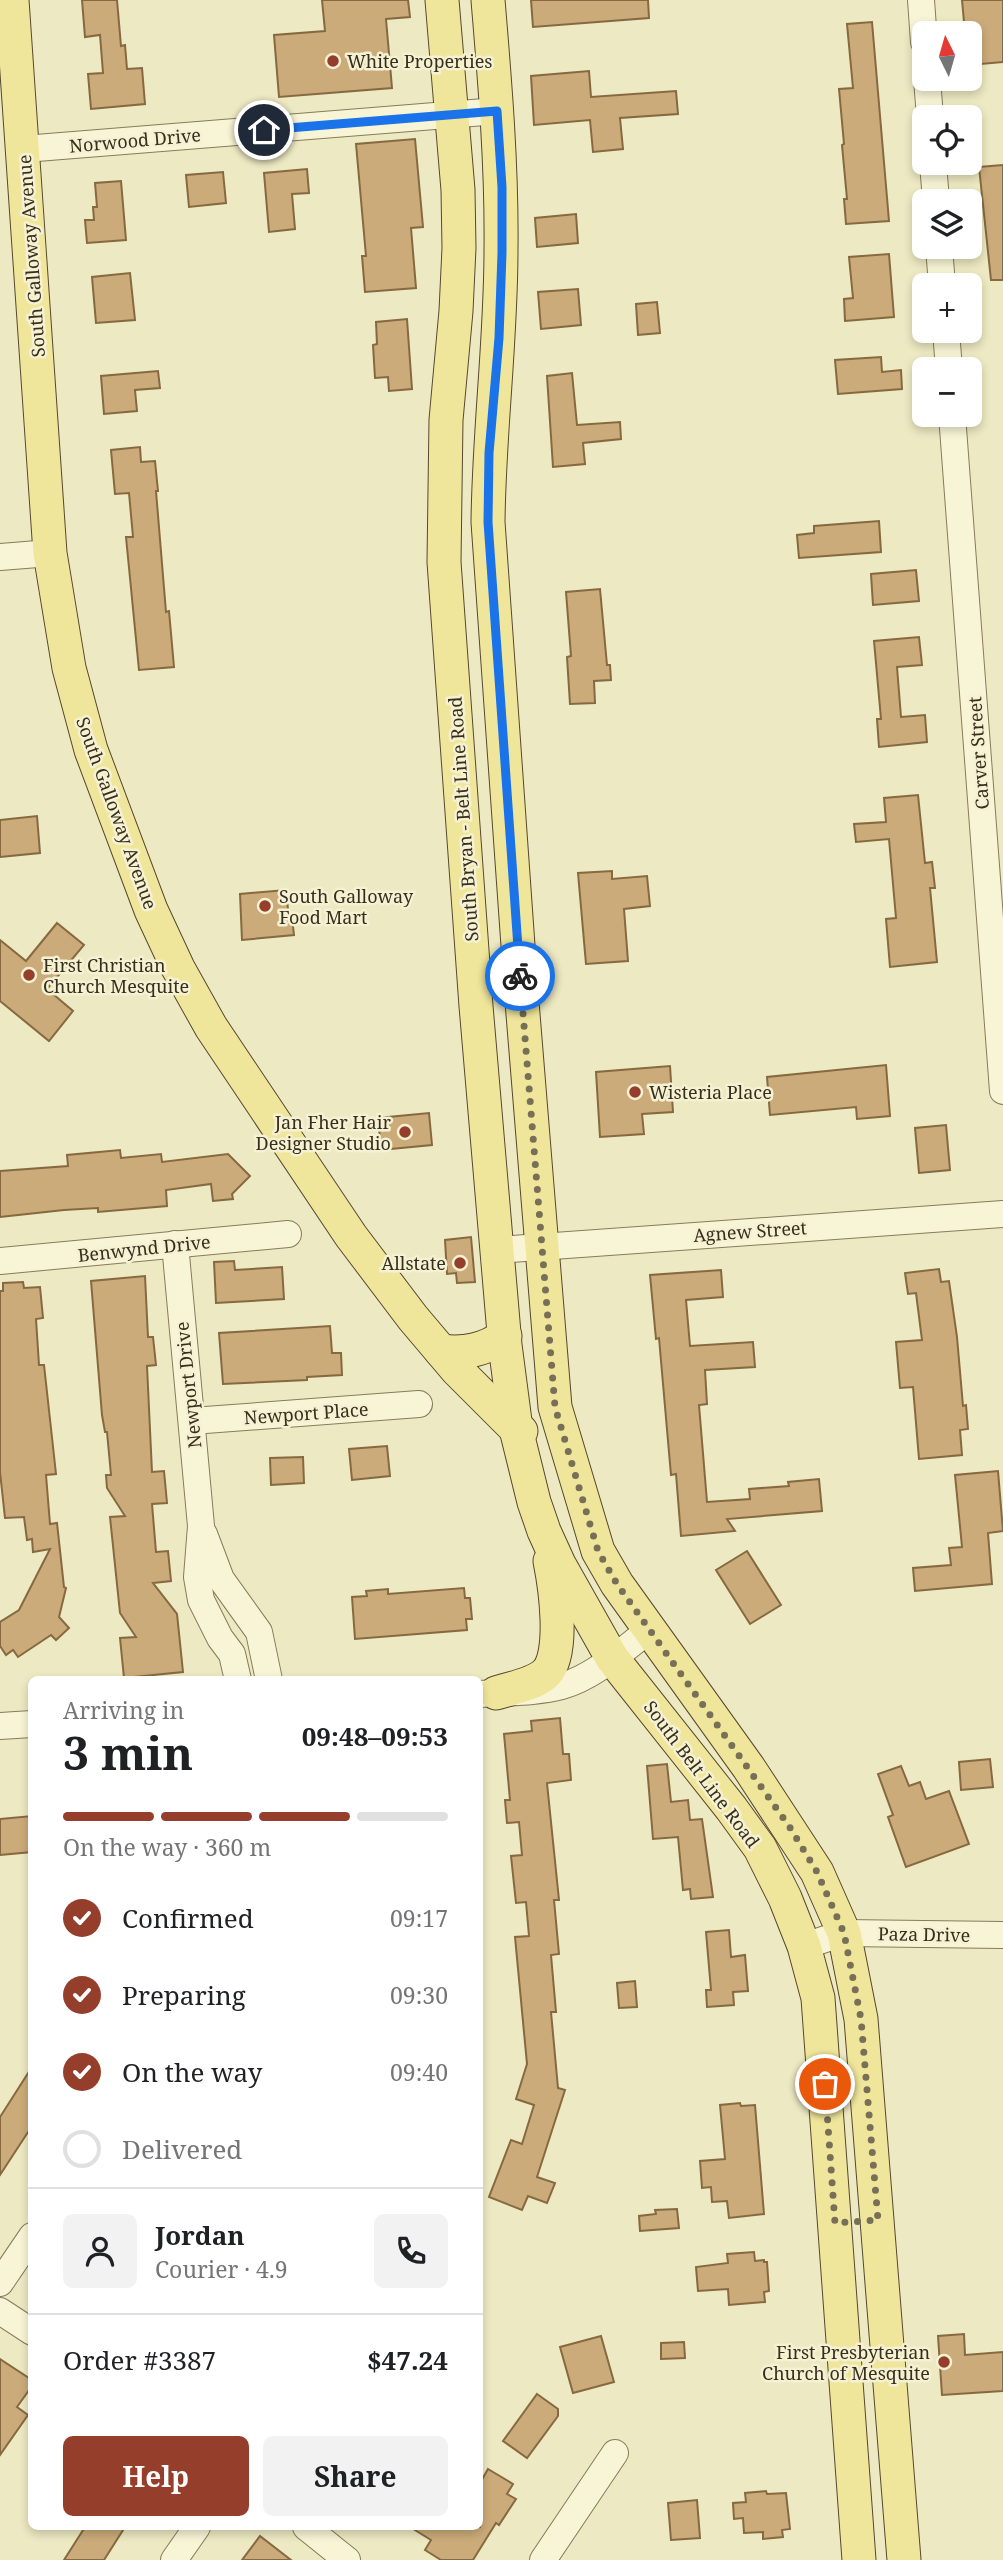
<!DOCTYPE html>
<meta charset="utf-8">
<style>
:root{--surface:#fff;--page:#f2f2f2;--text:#202124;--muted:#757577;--line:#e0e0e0;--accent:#953e2b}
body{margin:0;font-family:"Noto Serif",serif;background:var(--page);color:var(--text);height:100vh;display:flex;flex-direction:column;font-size:26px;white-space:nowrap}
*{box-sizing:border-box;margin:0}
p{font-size:23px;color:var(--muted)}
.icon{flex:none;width:38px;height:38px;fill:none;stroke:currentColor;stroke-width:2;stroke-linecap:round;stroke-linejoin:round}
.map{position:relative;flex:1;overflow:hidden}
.side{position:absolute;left:28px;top:1676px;width:455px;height:854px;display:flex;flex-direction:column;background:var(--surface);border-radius:10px;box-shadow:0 4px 10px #0003}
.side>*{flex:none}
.needle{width:46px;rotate:355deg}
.controls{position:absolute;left:912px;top:21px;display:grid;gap:14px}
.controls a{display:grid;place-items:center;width:70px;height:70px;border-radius:10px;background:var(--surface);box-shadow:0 4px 10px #0003;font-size:35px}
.pin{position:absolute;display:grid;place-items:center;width:60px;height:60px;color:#fff;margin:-30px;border:4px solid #fff;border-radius:50%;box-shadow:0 2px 7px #0007}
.courier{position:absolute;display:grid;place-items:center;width:70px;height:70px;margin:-35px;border:5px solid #1a73e8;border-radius:50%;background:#fff;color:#222;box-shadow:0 2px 9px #0007}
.overview em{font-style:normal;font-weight:700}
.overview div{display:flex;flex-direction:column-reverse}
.overview{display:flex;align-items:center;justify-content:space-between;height:119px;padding:0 35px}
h1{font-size:46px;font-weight:700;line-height:52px}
.bar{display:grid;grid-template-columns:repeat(4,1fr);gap:10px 7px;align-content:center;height:84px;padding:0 35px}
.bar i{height:9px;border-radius:5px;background:var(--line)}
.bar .on{background:var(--accent)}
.bar p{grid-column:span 4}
.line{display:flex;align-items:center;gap:18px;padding:0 35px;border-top:2px solid var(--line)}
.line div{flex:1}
.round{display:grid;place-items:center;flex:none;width:74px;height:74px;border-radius:10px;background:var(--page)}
ol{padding:0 35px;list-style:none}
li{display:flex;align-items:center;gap:21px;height:77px}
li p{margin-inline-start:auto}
li .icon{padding:7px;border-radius:50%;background:var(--accent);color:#fff;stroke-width:4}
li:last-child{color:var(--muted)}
li i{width:38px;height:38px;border:4px solid var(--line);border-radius:50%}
.button{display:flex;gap:14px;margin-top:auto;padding:14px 35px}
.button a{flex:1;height:80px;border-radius:10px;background:var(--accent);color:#fff;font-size:28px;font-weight:700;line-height:80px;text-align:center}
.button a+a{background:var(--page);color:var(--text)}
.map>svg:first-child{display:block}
.building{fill:#cbab79;stroke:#866940;stroke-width:2}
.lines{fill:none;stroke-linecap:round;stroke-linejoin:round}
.minor-casing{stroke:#877b5a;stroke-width:28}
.major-casing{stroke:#55482e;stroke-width:35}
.minor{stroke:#f8f5d6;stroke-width:26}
.major{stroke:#f0e69b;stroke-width:33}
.done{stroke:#777057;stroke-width:7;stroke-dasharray:0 12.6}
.route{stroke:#1a73e8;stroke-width:9}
.poi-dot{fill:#953e2b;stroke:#f5f1d2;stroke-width:2.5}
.labels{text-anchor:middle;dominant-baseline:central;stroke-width:5;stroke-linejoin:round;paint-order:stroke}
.poi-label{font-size:18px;fill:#372f1e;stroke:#f5f1d2;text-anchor:start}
.street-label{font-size:18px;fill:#372f1e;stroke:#f5f1d2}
</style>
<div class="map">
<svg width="1003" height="2560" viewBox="0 0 1003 2560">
<rect width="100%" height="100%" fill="#ede9c2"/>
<g class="building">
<polygon points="82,0 117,0 121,46 125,45 127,69 142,68 145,104 91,109 88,74 103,73 100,35 85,37"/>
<polygon points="322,0 408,0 410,17 386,19 392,88 279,97 274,35 325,31"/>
<polygon points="531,0 648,0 649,18 533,27"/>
<polygon points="962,0 1003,0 1003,62 970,65 970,33 965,33"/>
<polygon points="872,22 889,221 846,224 844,199 847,199 842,145 844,144 839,89 853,88 847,24"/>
<polygon points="589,71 591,97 676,91 678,114 620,118 623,149 593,152 590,120 534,125 531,76"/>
<polygon points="415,139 423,227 411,228 416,288 365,292 362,256 366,256 356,144"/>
<polygon points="1003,165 1003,280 991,280 979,167"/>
<polygon points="307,169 309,193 292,194 295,229 269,232 264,173"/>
<polygon points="223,172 226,203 189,207 186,175"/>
<polygon points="121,181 126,240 87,243 85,220 94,220 93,207 97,207 95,183"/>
<polygon points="576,214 578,243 537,247 535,218"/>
<polygon points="889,254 894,317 845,321 844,299 853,298 849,257"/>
<polygon points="130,273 135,320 96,323 92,277"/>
<polygon points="578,289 581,325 541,329 538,292"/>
<polygon points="657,302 660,333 638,335 636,304"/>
<polygon points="407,319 412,389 389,391 388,377 375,378 373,345 377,344 376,322"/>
<polygon points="881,357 882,372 901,370 902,389 838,394 835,360"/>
<polygon points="158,371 160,388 135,390 137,411 104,414 101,376"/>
<polygon points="572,373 577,425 620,422 621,439 583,443 585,464 553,467 547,376"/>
<polygon points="140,447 141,462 155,461 158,491 156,491 166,612 169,611 174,667 139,670 126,537 133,537 129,493 115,494 111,450"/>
<polygon points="879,521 881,552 799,558 797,535 814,533 814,526"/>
<polygon points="916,570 919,601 873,605 871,574"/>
<polygon points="600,589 607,665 610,665 611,680 594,681 595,703 570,704 567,657 571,656 566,592"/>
<polygon points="919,637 922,665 897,667 901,717 925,715 927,742 879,747 877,719 881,719 874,641"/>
<polygon points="918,795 925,863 932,862 935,888 930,888 937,962 890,967 886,919 896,918 889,839 856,842 854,824 886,822 884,798"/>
<polygon points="37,816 40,853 0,857 0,820"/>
<polygon points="612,871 612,879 647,876 650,906 624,909 628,961 586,964 578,873"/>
<polygon points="286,890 289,919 292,918 294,935 242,940 240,894"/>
<polygon points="57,923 84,945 47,989 73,1011 49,1041 0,1001 0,940 26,961"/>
<polygon points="886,1065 890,1116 857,1119 856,1107 770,1115 767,1077"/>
<polygon points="670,1066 673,1112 642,1114 644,1134 600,1137 596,1072"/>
<polygon points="429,1113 432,1145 381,1150 378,1118"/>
<polygon points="946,1125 950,1170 919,1173 915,1128"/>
<polygon points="120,1150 121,1158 161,1154 162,1162 228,1154 250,1176 232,1194 233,1199 213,1201 211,1184 166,1190 167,1206 98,1212 98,1208 64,1210 0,1217 0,1171 68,1166 67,1155"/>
<polygon points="471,1237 475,1282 457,1283 456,1273 447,1274 445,1240"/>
<polygon points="234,1261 235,1270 282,1267 284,1299 216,1303 214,1262"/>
<polygon points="939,1269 941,1282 949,1281 957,1337 963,1406 966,1405 968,1429 960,1430 962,1455 919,1459 913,1387 900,1388 896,1342 922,1340 916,1293 908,1294 905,1273"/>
<polygon points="721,1270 723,1297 686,1300 690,1346 753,1342 755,1367 705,1370 707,1404 699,1405 707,1502 750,1499 749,1489 789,1486 788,1482 819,1479 822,1511 727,1519 735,1531 681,1536 676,1474 671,1475 659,1338 656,1339 650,1275"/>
<polygon points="145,1276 148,1337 153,1337 156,1365 147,1366 152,1472 164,1471 167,1503 152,1504 156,1552 168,1551 171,1581 153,1583 177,1614 183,1672 124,1678 120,1638 136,1637 120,1613 110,1517 125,1516 107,1488 106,1475 111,1475 107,1432 105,1432 102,1415 91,1281"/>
<polygon points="23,1282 24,1288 40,1287 43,1318 36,1319 39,1365 44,1365 56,1474 46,1475 50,1524 57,1523 64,1587 66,1588 59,1617 69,1628 56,1640 51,1635 18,1657 13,1650 6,1655 0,1646 0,1622 19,1610 50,1549 33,1552 32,1539 27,1540 24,1517 5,1518 0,1472 0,1291 3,1291 3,1283"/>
<polygon points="330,1326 332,1353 341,1353 342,1375 307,1377 307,1380 223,1384 219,1333"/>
<polygon points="387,1446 390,1476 352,1480 349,1449"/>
<polygon points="303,1457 304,1483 271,1485 270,1458"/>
<polygon points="998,1471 1003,1531 988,1533 992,1584 915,1591 913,1568 951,1565 949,1548 962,1547 955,1475"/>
<polygon points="747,1551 781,1605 750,1624 716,1570"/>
<polygon points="464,1588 465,1598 470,1598 472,1619 466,1619 467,1630 355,1639 352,1597 367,1596 366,1591 388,1589 388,1594"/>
<polygon points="560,1718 563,1754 569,1754 571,1780 547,1783 559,1900 554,1900 559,1954 551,1955 556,2012 551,2012 558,2088 565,2090 537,2177 555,2183 547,2203 528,2196 522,2210 489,2197 511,2140 522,2144 534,2105 516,2099 527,2064 515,1937 529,1936 526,1902 516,1903 511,1856 522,1855 519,1822 507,1823 505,1800 510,1800 504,1734 532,1731 531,1721"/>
<polygon points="990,1759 993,1787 961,1790 959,1762"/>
<polygon points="667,1764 671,1802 688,1800 690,1820 702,1819 713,1897 691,1899 690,1889 683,1890 678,1837 653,1839 647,1766"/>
<polygon points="901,1766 909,1786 920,1782 926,1799 949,1791 969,1844 906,1867 888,1817 893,1815 878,1774"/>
<polygon points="32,1816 32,1852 0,1855 0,1819"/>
<polygon points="729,1930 731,1957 745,1955 748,1991 733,1992 734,2005 707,2007 706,1990 711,1990 706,1932"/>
<polygon points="635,1981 637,2007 619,2008 617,1983"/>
<polygon points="32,2067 32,2126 0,2175 0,2117"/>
<polygon points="740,2103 741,2106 755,2105 764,2214 729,2218 727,2201 712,2202 711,2187 702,2188 700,2161 725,2159 720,2105"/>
<polygon points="677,2209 679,2228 640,2231 639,2216 656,2214 655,2210"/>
<polygon points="754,2252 755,2261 764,2260 764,2262 767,2262 769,2291 764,2292 765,2302 729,2305 728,2289 698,2291 696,2267 728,2263 727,2254"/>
<polygon points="964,2334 965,2355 1003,2352 1003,2391 942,2395 938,2336"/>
<polygon points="601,2336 614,2382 573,2393 560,2347"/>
<polygon points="684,2342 685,2358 661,2359 661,2343"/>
<polygon points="0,2359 32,2380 32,2386 17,2407 28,2415 0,2455"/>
<polygon points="537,2394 558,2409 558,2416 527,2458 503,2441"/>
<polygon points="488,2469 513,2484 507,2494 516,2499 499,2525 496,2523 473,2560 441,2560 425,2550 431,2540 410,2527 480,2527 480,2483"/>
<polygon points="766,2491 767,2494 786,2493 790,2529 782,2530 783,2537 763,2539 763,2532 744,2533 743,2518 734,2519 733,2503 746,2502 745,2493"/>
<polygon points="697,2500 700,2538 671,2540 668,2503"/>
<polygon points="85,2527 125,2527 104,2560 64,2560"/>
<polygon points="260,2536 291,2560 242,2560"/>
</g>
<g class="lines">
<defs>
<g id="minor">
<polyline points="921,0 924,42"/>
<polyline points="927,79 930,117"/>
<polyline points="24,149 497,111"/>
<polyline points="933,163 936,201"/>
<polyline points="939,247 942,285"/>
<polyline points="946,331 949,369"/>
<polyline points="952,415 1003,1091"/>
<polyline points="0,557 50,553"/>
<polyline points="175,1244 201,1526 197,1577 201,1600 220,1638 232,1654 238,1680"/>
<polyline points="498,1250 1003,1214"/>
<polyline points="0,1261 288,1234"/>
<polyline points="192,1421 419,1404"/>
<polyline points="204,1534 221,1579 259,1632 269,1680"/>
<path d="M480,1694c27,-2 55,-1 82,-8 32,-9 61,-36 87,-56"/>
<polyline points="0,1726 32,1724"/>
<polyline points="804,1946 844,1933 1003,1935"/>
<polyline points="0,2283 32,2236"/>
<polyline points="0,2311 32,2332"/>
<polyline points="306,2527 347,2560"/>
<polyline points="174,2560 197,2527"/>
<polyline points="543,2560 615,2453"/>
</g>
<g id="major">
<polyline points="12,0 50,553 69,668 91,750 151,910 178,968 211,1027 351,1236 413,1318 457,1370 516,1429 521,1431"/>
<polyline points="442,0 458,190 459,248 456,311 446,420 444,562 476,1006 505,1345 516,1429 534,1502 544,1531 559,1564 612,1658 731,1808 760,1848 785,1898 804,1946 818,1998 859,2560"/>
<path d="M488,0c7,83 14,167 13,250 0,91 -12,181 -13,272l34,480 33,405 43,144 19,33 132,184 68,104 27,61 17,86 43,541"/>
<path d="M441,1351c24,3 43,-1 64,-15"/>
<path d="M496,1693c16,-5 39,-9 50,-20 19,-19 9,-87 4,-112"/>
</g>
</defs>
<use href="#minor" class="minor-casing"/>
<use href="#major" class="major-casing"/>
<use href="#minor" class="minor"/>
<use href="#major" class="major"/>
</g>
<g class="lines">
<polyline class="done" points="520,976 555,1407 598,1551 617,1584 789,1826 817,1872 844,1933 861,2019 878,2220 835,2223 825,2084"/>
<polyline class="route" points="264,130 497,111 502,187 502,253 499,338 489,453 488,522 520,976"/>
</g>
<g class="poi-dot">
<circle cx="333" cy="61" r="7"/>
<circle cx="265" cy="906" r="7"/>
<circle cx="29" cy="975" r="7"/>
<circle cx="635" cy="1092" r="7"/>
<circle cx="405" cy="1132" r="7"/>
<circle cx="460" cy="1263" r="7"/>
<circle cx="944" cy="2362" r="7"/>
</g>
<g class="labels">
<g class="poi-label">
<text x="347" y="61">White Properties</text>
<text x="279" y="896">South Galloway<tspan x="279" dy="21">Food Mart</tspan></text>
<text x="43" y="965">First Christian<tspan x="43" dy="21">Church Mesquite</tspan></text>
<text x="649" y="1092">Wisteria Place</text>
<text x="391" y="1122" text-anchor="end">Jan Fher Hair<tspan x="391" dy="21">Designer Studio</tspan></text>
<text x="446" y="1263" text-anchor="end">Allstate</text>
<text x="930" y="2352" text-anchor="end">First Presbyterian<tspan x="930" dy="21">Church of Mesquite</tspan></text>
</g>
<g class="street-label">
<text transform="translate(135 140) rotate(-5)">Norwood Drive</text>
<text transform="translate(31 256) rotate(-94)">South Galloway Avenue</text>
<text transform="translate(978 753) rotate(-94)">Carver Street</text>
<text transform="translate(117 813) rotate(70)">South Galloway Avenue</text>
<text transform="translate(463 819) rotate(-94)">South Bryan - Belt Line Road</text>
<text transform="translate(750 1231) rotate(-4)">Agnew Street</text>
<text transform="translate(144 1248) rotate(-6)">Benwynd Drive</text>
<text transform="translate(188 1385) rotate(-96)">Newport Drive</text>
<text transform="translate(306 1413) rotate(-4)">Newport Place</text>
<text transform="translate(702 1774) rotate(53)">South Belt Line Road</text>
<text transform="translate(924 1934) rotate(1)">Paza Drive</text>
</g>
</g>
</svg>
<div class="controls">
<a><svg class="needle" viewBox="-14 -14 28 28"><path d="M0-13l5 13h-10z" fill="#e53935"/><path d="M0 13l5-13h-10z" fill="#757577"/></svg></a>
<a><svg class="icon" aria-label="locate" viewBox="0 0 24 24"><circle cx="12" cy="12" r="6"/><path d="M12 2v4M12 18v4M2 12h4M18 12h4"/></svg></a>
<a><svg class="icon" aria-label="layers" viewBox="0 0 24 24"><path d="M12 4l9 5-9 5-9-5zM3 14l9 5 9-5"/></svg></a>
<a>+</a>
<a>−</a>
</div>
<div class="pin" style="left:825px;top:2084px;background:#ea580c"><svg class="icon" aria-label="bag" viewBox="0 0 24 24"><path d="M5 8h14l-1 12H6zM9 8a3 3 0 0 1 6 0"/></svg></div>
<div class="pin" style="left:264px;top:130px;background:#1f2937"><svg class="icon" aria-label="home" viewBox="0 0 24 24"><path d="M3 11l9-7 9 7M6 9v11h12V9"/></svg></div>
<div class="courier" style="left:520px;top:976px"><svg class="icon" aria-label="bike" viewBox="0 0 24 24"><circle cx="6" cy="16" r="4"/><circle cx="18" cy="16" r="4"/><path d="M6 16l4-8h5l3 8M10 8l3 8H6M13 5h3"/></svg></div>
<section class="side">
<div class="overview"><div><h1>3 min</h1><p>Arriving in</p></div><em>09:48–09:53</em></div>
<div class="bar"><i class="on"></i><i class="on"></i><i class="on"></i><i></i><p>On the way · 360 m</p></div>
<ol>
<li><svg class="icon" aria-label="check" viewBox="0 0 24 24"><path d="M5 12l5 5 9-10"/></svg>Confirmed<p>09:17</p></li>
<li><svg class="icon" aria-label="check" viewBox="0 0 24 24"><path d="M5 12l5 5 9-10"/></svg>Preparing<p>09:30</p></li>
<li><svg class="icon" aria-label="check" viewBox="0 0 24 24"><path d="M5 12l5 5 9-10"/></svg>On the way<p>09:40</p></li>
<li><i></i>Delivered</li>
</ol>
<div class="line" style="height:126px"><a class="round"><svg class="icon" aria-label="person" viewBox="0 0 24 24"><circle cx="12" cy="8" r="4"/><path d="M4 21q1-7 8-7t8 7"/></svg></a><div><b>Jordan</b><p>Courier · 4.9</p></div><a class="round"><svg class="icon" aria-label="phone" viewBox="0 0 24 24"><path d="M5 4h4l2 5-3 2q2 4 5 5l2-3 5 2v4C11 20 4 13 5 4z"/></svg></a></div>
<div class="line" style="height:91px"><div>Order #3387</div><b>$47.24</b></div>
<div class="button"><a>Help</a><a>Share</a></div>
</section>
</div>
